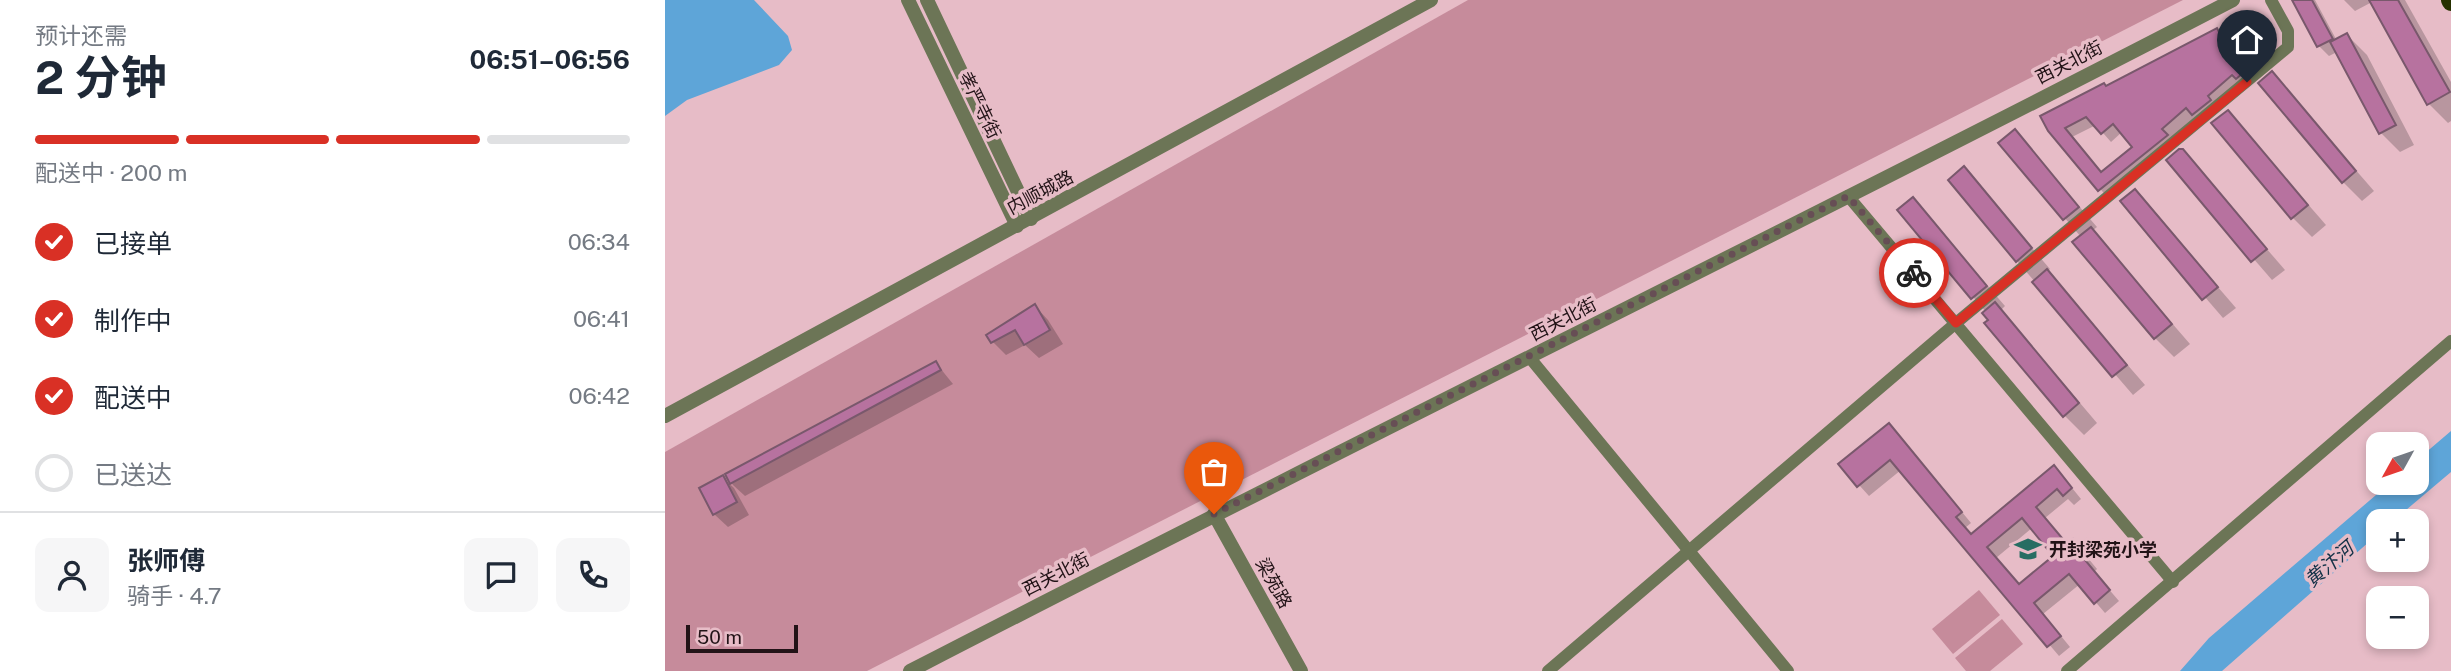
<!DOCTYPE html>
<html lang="zh">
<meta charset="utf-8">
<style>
:root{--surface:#fff;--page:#f6f6f7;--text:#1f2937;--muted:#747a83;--line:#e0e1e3;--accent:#d93025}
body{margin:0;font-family:"Public Sans","Noto Sans SC",sans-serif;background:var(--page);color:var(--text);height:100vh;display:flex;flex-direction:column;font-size:26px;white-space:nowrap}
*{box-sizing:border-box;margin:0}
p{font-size:23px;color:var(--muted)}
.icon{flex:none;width:38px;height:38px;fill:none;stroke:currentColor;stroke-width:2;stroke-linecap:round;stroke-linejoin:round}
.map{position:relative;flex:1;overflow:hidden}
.side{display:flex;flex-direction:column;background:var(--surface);width:665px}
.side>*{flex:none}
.needle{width:46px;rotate:230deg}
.controls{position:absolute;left:1701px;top:432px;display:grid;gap:14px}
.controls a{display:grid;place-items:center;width:63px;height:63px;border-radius:14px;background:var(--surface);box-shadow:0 4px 10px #0003;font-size:35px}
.scale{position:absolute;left:21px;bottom:18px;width:112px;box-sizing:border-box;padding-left:7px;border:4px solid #221317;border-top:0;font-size:19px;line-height:24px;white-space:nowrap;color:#221317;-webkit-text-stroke:5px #e7bcc7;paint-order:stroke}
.pin{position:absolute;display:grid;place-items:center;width:60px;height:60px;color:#fff;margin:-72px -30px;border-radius:50% 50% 50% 0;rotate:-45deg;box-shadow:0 0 7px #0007}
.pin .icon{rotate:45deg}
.courier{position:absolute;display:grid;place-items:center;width:70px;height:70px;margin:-35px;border:5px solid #d93025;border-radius:50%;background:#fff;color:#222;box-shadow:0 2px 9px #0007}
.overview em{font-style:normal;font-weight:700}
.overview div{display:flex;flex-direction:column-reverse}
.overview{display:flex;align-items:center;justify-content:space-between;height:119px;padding:0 35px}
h1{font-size:46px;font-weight:700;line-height:52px}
.bar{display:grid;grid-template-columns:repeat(4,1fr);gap:10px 7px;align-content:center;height:84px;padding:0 35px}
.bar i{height:9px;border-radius:5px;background:var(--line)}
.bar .current{background:var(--accent)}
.bar p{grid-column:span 4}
.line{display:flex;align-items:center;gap:18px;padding:0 35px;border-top:2px solid var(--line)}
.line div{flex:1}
.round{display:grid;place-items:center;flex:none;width:74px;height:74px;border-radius:14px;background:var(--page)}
ol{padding:0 35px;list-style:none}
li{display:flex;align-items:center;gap:21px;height:77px}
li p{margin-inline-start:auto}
li .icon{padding:7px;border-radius:50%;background:var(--accent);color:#fff;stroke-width:4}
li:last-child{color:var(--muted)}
li i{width:38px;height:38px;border:4px solid var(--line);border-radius:50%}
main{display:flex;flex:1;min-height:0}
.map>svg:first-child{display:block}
.green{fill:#c68b9b}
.water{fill:#5ea5d8}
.shadow{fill:#0003;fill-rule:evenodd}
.building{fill:#b7729f;stroke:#79586c;stroke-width:2;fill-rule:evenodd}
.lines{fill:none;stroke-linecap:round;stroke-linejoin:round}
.minor{stroke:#6c7556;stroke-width:12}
.tertiary{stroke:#6c7556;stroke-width:14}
.primary{stroke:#263000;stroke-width:18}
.done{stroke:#674e55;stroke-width:7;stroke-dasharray:0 12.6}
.route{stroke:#d93025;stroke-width:9}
.labels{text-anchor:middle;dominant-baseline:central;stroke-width:7;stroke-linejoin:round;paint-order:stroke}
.street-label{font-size:18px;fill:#221317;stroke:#e7bcc7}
.poi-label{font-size:18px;font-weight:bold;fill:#221317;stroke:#e7bcc7;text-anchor:start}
.water-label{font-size:19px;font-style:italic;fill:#113046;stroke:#e7bcc7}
</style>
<main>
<section class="side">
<div class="overview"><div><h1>2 分钟</h1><p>预计还需</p></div><em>06:51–06:56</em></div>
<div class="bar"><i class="current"></i><i class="current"></i><i class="current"></i><i></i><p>配送中 · 200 m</p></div>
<ol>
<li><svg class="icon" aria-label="check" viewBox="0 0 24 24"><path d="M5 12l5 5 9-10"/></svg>已接单<p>06:34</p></li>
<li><svg class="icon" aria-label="check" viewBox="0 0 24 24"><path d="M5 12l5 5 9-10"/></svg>制作中<p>06:41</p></li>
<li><svg class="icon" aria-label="check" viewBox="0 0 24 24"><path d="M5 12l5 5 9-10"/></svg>配送中<p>06:42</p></li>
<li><i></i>已送达</li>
</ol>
<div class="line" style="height:126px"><a class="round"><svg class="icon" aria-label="person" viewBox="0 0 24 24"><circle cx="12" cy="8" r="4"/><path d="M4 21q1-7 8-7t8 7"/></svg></a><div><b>张师傅</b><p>骑手 · 4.7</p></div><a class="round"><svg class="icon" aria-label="chat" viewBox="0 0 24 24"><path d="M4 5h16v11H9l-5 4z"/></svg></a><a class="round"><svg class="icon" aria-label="phone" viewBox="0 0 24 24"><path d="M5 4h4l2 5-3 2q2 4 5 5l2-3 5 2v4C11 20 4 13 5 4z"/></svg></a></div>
</section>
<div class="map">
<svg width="1786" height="671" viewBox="0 0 1786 671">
<rect width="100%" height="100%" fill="#e7bcc7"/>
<g class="green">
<polygon points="803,0 1518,0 202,671 0,671 0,452"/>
<polygon points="1314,590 1335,615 1288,654 1267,629"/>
<polygon points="1337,619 1358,644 1325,671 1301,671 1290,658"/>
</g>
<g class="water">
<polygon points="0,0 89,0 123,36 127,50 114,65 22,100 0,116"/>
<polygon points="1786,431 1786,472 1728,521 1713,522 1713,534 1557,671 1515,671 1544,638 1725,483 1752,483 1752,460"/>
</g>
<g class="shadow">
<polygon points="1629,0 1650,0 1672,41 1682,35 1702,55 1749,145 1735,152 1716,133 1672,52 1664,56 1654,46"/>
<polygon points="1679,0 1740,0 1786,82 1786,121 1783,123 1764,104 1707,2 1690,11"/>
<path d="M1583,26l12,6 21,25 -173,141 -58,-68 56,-42 111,-58 3,3zM1431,125l15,17 11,-10 12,15 -32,27 -30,-37z"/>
<polygon points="1607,74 1709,191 1697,201 1678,182"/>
<polygon points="1563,112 1661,225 1647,237 1628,218"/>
<polygon points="1350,132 1432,227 1427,231 1525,344 1509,357 1490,338 1416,237 1336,143"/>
<polygon points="1517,151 1620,270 1607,280 1503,160"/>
<polygon points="1299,169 1385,269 1382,272 1480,385 1468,395 1352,261"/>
<polygon points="1470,191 1571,308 1558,318 1458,202"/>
<polygon points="1248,199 1340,306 1336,310 1432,423 1419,435 1399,415 1321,312 1234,210"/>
<polygon points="370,306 383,320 398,344 374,358 360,345 341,355 328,342"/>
<polygon points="271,363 288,384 80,496 68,485 62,475"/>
<path d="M1234,435l72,88 -6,5 6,7 93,-57 17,21 -7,6 -6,-6 -23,19 23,28 5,-4 10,10 14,17 -3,3 25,29 -14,12 -25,-29 -37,30 27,33 -11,9 -158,-186 -32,26 -28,-31zM1367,528l24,28 -36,30 -24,-28z"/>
<polygon points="57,477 69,488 84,515 63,527 49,514"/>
</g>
<g class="building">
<polygon points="1627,0 1647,0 1668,39 1652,47"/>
<polygon points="1704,0 1733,0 1785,92 1762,105"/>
<path d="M1574,15l8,10 4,-4 23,26 -38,32 -4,-4 -24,21 3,4 -19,15 -6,-7 -24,21 6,6 -70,56 -50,-60 -8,-15 64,-33 2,3 111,-58 2,4zM1421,117l15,17 12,-10 19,23 -31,25 -36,-44z"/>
<polygon points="1682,33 1731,125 1714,134 1665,42"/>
<polygon points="1607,71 1691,171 1677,183 1593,83"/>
<polygon points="1563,110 1643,205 1626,219 1546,123"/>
<polygon points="1350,129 1414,207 1398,220 1333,143"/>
<polygon points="1514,149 1518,149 1602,249 1586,262 1501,160"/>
<polygon points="1299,166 1367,248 1351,262 1283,180"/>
<polygon points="1470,189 1553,287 1537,300 1455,201"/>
<polygon points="1248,197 1322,286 1306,299 1232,210"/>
<polygon points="1426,227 1507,324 1489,339 1407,242"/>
<polygon points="1382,269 1462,365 1447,377 1367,282"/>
<polygon points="1330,302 1414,403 1398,417 1319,323 1323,320 1317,313"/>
<polygon points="370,304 385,330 359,345 350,330 326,343 321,335"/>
<polygon points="271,361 276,370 65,484 60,474"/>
<path d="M1224,423l73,89 -6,5 15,17 83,-69 18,23 -9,8 -6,-7 -21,18 31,37 6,-5 15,19 -3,2 25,30 -16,14 -25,-30 -35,29 27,33 -14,11 -157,-187 -33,27 -19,-23zM1357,518l31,38 -34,28 -32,-37z"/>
<polygon points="58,475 72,502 48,515 34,488"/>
</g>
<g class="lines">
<g class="minor">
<polyline points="1183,196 1508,582"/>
<polyline points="865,358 1123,671"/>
<polyline points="883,671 1291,323 1623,47 1623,31 1606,0"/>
<polyline points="1402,671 1786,341"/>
</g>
<g class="tertiary">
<polyline points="243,0 352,226"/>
<polyline points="262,0 366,219"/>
<polyline points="0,416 766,0"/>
<polyline points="549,514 636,671"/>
<path d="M245,671c439,-227 884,-443 1323,-671"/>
</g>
<polyline class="primary" points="1785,0 1786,2"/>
</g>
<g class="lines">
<polyline class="done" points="549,514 1183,196 1249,273"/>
<polyline class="route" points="1249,273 1291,323 1582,82"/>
</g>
<defs>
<symbol id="school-bare" viewBox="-9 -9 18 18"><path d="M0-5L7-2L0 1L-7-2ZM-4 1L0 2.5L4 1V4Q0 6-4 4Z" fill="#276d63" stroke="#e7bcc7" stroke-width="2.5" paint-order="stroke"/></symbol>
</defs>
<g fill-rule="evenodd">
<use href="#school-bare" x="1344" y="530" width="38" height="38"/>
</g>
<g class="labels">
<g class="street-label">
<text transform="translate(1404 62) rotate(-27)">西关北街</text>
<text transform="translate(315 105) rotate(64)">孝严寺街</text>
<text transform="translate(375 192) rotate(-28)">内顺城路</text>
<text transform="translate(898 319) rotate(-27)">西关北街</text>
<text transform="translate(391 574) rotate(-27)">西关北街</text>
<text transform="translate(609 583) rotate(61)">梁苑路</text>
</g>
<g class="poi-label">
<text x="1384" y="549">开封梁苑小学</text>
</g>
<g class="water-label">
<text transform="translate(1664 564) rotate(-41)">黄汴河</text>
</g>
</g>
</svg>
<div class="controls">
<a><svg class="needle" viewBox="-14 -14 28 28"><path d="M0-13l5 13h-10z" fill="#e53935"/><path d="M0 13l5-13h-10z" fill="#747a83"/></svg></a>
<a>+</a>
<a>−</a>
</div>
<div class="scale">50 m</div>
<div class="pin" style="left:549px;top:514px;background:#ea580c"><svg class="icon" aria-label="bag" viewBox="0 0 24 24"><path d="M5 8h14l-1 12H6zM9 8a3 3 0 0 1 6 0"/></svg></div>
<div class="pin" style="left:1582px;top:82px;background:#1f2937"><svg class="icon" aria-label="home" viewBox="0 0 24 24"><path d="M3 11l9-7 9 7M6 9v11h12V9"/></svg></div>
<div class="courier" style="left:1249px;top:273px"><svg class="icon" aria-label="bike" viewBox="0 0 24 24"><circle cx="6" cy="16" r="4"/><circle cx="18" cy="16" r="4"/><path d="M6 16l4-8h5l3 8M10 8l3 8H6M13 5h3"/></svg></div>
</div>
</main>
